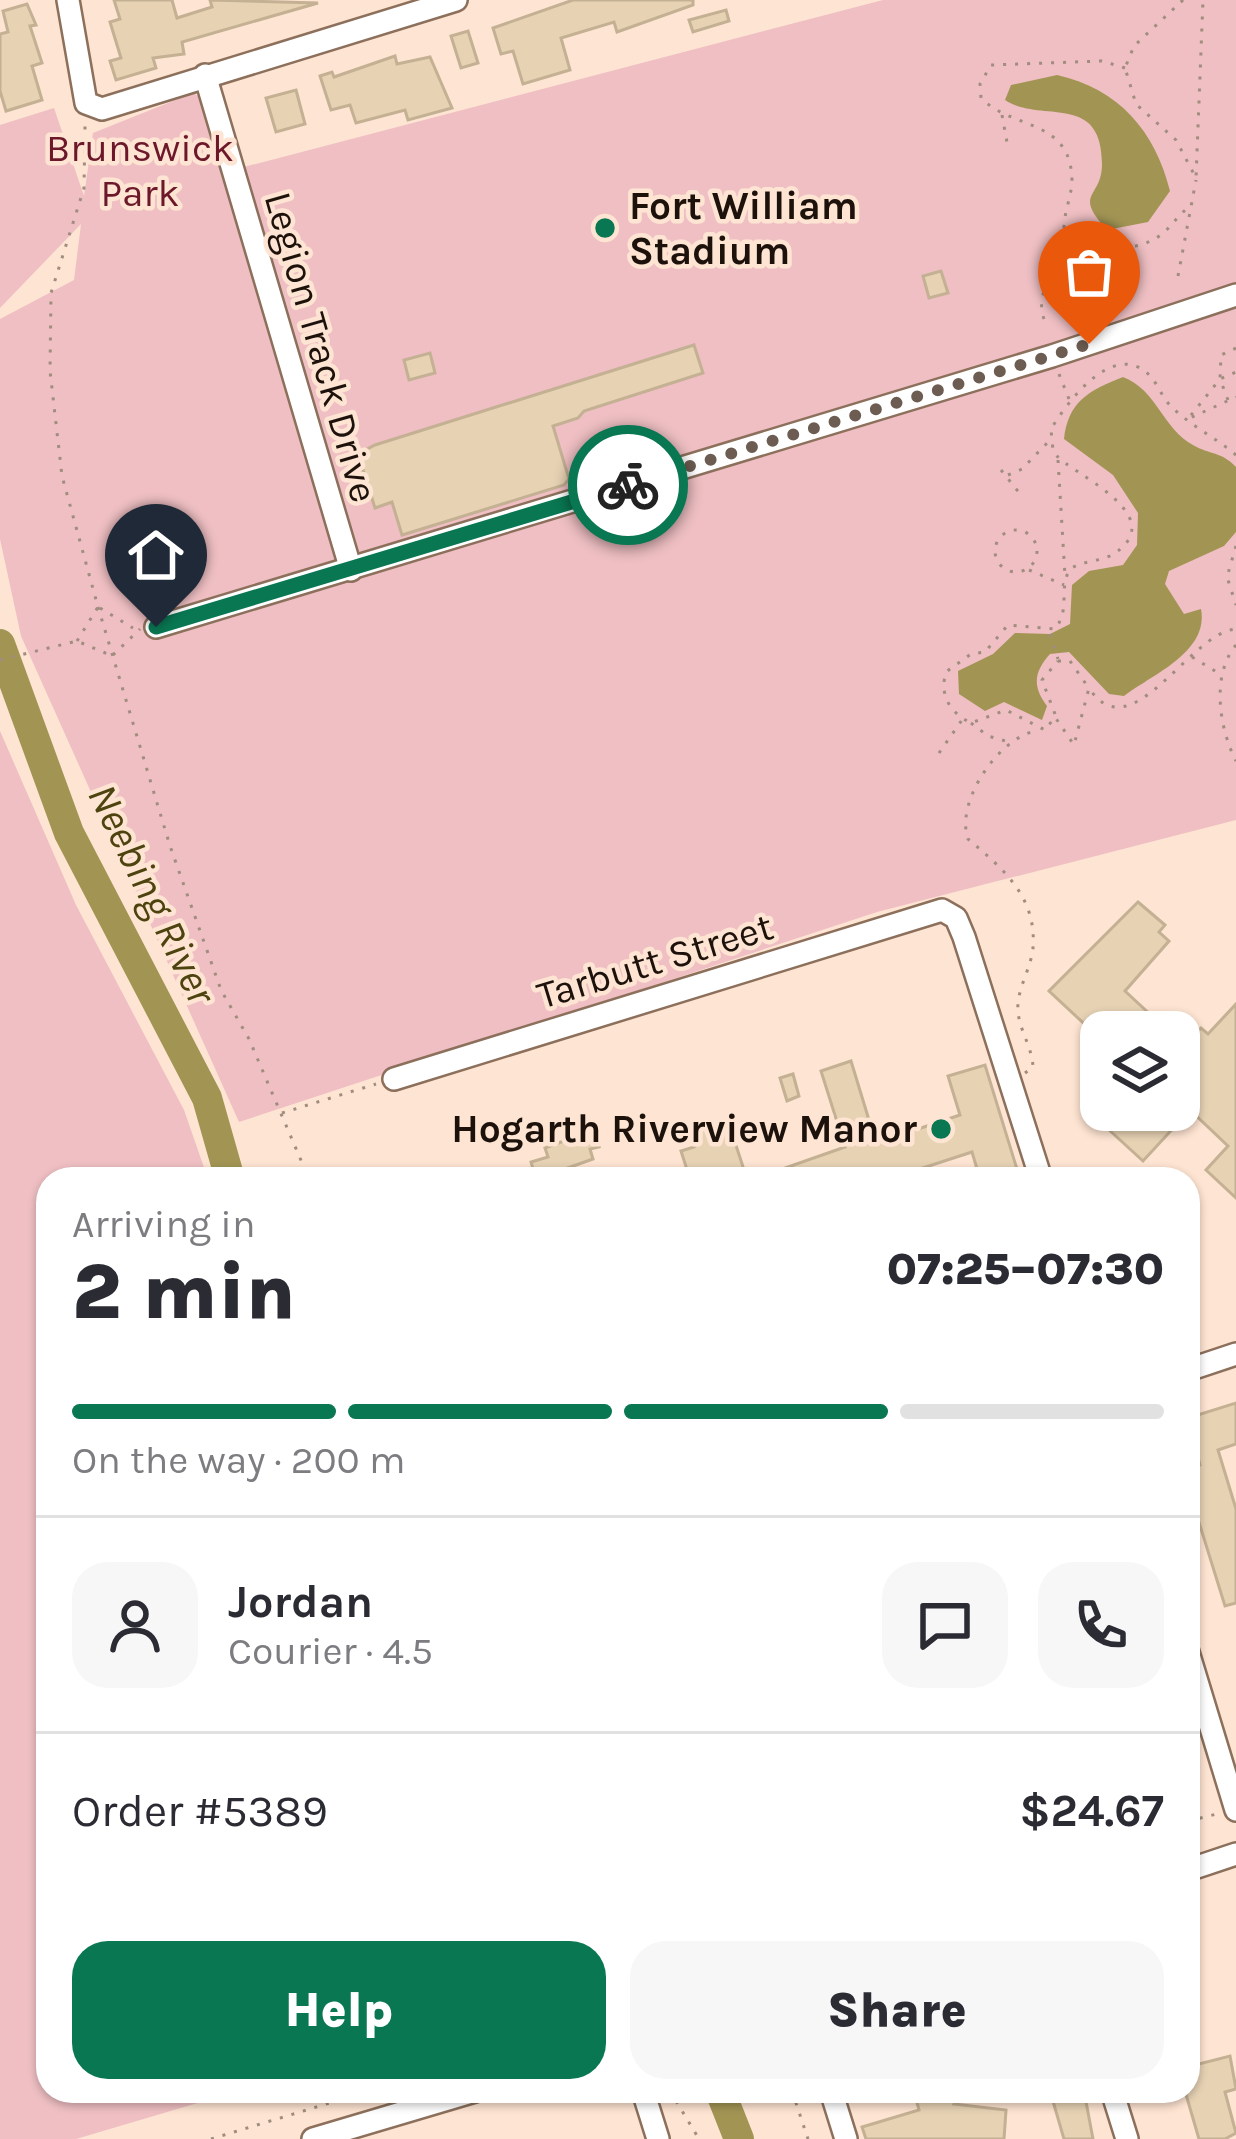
<!DOCTYPE html>
<meta charset="utf-8">
<style>
:root{--surface:#fff;--page:#f7f7f7;--text:#2b2b33;--muted:#7c7c81;--line:#e1e1e2;--accent:#097752}
body{margin:0;font-family:Karla,sans-serif;background:var(--page);color:var(--text);height:100vh;display:flex;flex-direction:column;font-size:45px;white-space:nowrap}
*{box-sizing:border-box;margin:0}
p{font-size:39px;color:var(--muted)}
.icon{flex:none;width:66px;height:66px;fill:none;stroke:currentColor;stroke-width:2;stroke-linecap:round;stroke-linejoin:round}
.map{position:relative;flex:1;overflow:hidden}
.sheet{position:absolute;left:36px;top:1167px;width:1164px;height:936px;display:flex;flex-direction:column;background:var(--surface);border-radius:36px;box-shadow:0 3px 9px #0004}
.sheet>*{flex:none}
.tools{position:absolute;left:1080px;top:1011px;display:grid;gap:24px}
.tools a{display:grid;place-items:center;width:120px;height:120px;border-radius:24px;background:var(--surface);box-shadow:0 3px 9px #0004;font-size:60px}
.pin{position:absolute;display:grid;place-items:center;width:102px;height:102px;color:#fff;margin:-123px -51px;border-radius:50% 50% 50% 0;rotate:-45deg;box-shadow:0 0 12px #0007}
.pin .icon{rotate:45deg}
.courier{position:absolute;display:grid;place-items:center;width:120px;height:120px;margin:-60px;border:9px solid #097752;border-radius:50%;background:#fff;color:#222;box-shadow:0 3px 15px #0007}
.headline em{font-style:normal;font-weight:800}
.headline div{display:flex;flex-direction:column-reverse}
.headline{display:flex;align-items:center;justify-content:space-between;height:204px;padding:0 36px}
h1{font-size:78px;font-weight:800;line-height:90px}
.bar{display:grid;grid-template-columns:repeat(4,1fr);gap:18px 12px;align-content:center;height:144px;padding:0 36px}
.bar i{height:15px;border-radius:9px;background:var(--line)}
.bar .selected{background:var(--accent)}
.bar p{grid-column:span 4}
.line{display:flex;align-items:center;gap:30px;padding:0 36px;border-top:3px solid var(--line)}
.line div{flex:1}
.round{display:grid;place-items:center;flex:none;width:126px;height:126px;border-radius:36px;background:var(--page)}
.button{display:flex;gap:24px;margin-top:auto;padding:24px 36px}
.button a{flex:1;height:138px;border-radius:36px;background:var(--accent);color:#fff;font-size:48px;font-weight:800;line-height:138px;text-align:center}
.button a+a{background:var(--page);color:var(--text)}
.map>svg:first-child{display:block}
.green{fill:#efbfc3}
.water{fill:#a29554}
.lines{fill:none;stroke-linecap:round;stroke-linejoin:round}
.river{stroke:#a29554;stroke-width:30}
.building{fill:#e7d2b4;stroke:#c4b093;stroke-width:3}
.minor-casing{stroke:#8c705c;stroke-width:26}
.path{stroke:#a08d7f;stroke-width:3;stroke-dasharray:3 9;stroke-linecap:butt}
.minor{stroke:#fff;stroke-width:21}
.done{stroke:#6c5c51;stroke-width:12;stroke-dasharray:0 21.6}
.route{stroke:#097752;stroke-width:15}
.poi-dot{fill:#097752;stroke:#fee4d2;stroke-width:4.5}
.labels{text-anchor:middle;dominant-baseline:central;stroke-width:9;stroke-linejoin:round;paint-order:stroke}
.park-label{font-size:39px;fill:#6c172a;stroke:#fee4d2}
.poi-label{font-size:39px;font-weight:bold;fill:#1d120b;stroke:#fee4d2;text-anchor:start}
.street-label{font-size:39px;fill:#1d120b;stroke:#fee4d2}
.water-label{font-size:42px;font-style:italic;fill:#4d430e;stroke:#fee4d2}
</style>
<div class="map">
<svg width="1236" height="2139" viewBox="0 0 1236 2139">
<rect width="100%" height="100%" fill="#fee4d2"/>
<g class="green">
<polygon points="883,0 1236,0 1236,820 877,912 239,1122 21,636 0,539 0,319 74,280 81,224 0,308 0,125 54,108 84,196 93,133 193,93 202,98 221,173"/>
<polygon points="0,731 76,905 184,1110 208,1179 48,1179 48,2091 238,2091 76,2139 0,2139"/>
</g>
<g class="water">
<path d="M1057,75c62,14 98,56 113,116l-22,31 -41,8c-35,-38 -5,-31 -5,-66 0,-73 -61,-40 -97,-64l6,-15z"/>
<path d="M1123,377c34,13 40,52 70,68 17,10 28,6 43,22v65l-12,14 -55,25 -4,13 19,30 17,-5c8,43 -48,65 -77,87l-15,-2 -40,-42 -19,2c-16,18 -18,32 -3,52l-5,14 -38,-18 -19,9 -26,-17 -1,-23 35,-17 22,-21 35,1 20,-10 2,-39 17,-14 34,-6 14,-20 1,-32 -25,-38 -49,-36c4,-37 25,-49 59,-62z"/>
</g>
<g class="lines">
<g class="river">
<polyline points="0,644 69,833 207,1098 230,1179"/>
<polyline points="720,2091 739,2139"/>
</g>
</g>
<g class="building">
<polygon points="114,0 172,0 177,18 212,7 210,0 318,3 182,42 184,54 153,58 156,68 116,80 110,61 121,58 110,22 120,19"/>
<polygon points="573,0 693,0 693,5 617,32 614,22 561,38 570,70 523,84 513,51 501,54 493,28"/>
<polygon points="27,4 36,25 30,26 42,63 32,66 42,100 6,111 0,91 0,34 8,32 3,11"/>
<polygon points="726,10 729,21 693,32 689,20"/>
<polygon points="468,31 478,63 461,68 451,36"/>
<polygon points="395,56 397,64 430,57 452,108 408,120 405,110 356,123 350,105 331,110 320,76 332,72 334,77"/>
<polygon points="296,90 305,124 276,132 266,98"/>
<polygon points="941,271 948,293 929,298 923,276"/>
<polygon points="694,345 703,373 584,411 578,418 553,426 569,479 564,485 402,535 392,502 375,508 358,454 375,445"/>
<polygon points="430,353 435,373 409,380 404,360"/>
<polygon points="1138,902 1165,925 1159,932 1169,941 1125,991 1169,1032 1093,1032 1049,991"/>
<polygon points="1236,1004 1236,1198 1206,1170 1228,1146 1190,1110 1143,1161 1107,1128 1125,1110 1179,1110 1179,1037 1186,1044 1201,1028 1208,1034"/>
<polygon points="851,1061 876,1143 960,1115 948,1076 985,1065 1020,1179 980,1179 972,1152 889,1179 754,1179 845,1147 821,1071"/>
<polygon points="793,1074 799,1096 787,1101 780,1078"/>
<polygon points="728,1121 747,1179 690,1179 681,1151 694,1147 690,1132"/>
<polygon points="593,1130 599,1147 590,1149 593,1159 562,1170 565,1179 536,1179 531,1162 548,1157 545,1148"/>
<polygon points="1236,1403 1236,1444 1218,1450 1236,1509 1236,1603 1225,1606 1188,1487 1188,1469 1200,1465 1188,1418"/>
<polygon points="1191,2040 1199,2064 1230,2056 1236,2089 1225,2092 1236,2133 1225,2139 1199,2139 1185,2091"/>
<polygon points="914,2091 960,2091 954,2104 1006,2110 1004,2139 866,2139 862,2127 919,2110"/>
<polygon points="1050,2091 1084,2091 1093,2139 1064,2139"/>
</g>
<g class="lines">
<defs>
<g id="minor">
<polyline points="68,0 86,103 102,109 456,0"/>
<polyline points="205,75 351,570"/>
<polyline points="156,627 1052,356 1236,295"/>
<polyline points="394,1079 942,910 956,918 964,937 1041,1179"/>
<polyline points="1188,1370 1236,1354"/>
<polyline points="1188,1652 1236,1810"/>
<polyline points="1188,1870 1236,1854"/>
<polyline points="643,2091 658,2139"/>
<polyline points="831,2091 846,2139"/>
<polyline points="1112,2091 1127,2139"/>
<polyline points="313,2139 475,2091"/>
</g>
</defs>
<use href="#minor" class="minor-casing"/>
<g class="path">
<polyline points="1183,0 1134,46 1125,68 1136,104 1176,140 1196,178 1203,0"/>
<path d="M1125,68l-23,-7 -111,4 -11,19 1,14c33,33 91,20 91,84 -1,16 -8,30 -8,47l14,18c27,3 63,5 85,-14 11,-9 16,-20 28,-27"/>
<polyline points="1002,115 1008,148"/>
<polyline points="1178,276 1196,180"/>
<path d="M1044,319c-10,-27 13,-55 33,-71"/>
<polyline points="1236,348 1221,355 1220,379 1188,419 1236,397"/>
<polyline points="1059,374 1069,399"/>
<polyline points="1228,400 1220,379 1236,372"/>
<path d="M1236,455c-21,-18 -49,-31 -68,-52 -8,-10 -12,-23 -22,-31 -36,-29 -79,31 -95,57 1,9 0,20 6,27 14,17 114,59 58,97 -13,9 -31,7 -45,16 -12,20 1,40 -15,60l-47,-4 -23,27 -14,2 -25,18c-7,23 4,41 25,51l35,-13 39,20 10,-13 19,28 15,-57c42,65 101,-56 147,-59"/>
<polyline points="1058,460 1065,576"/>
<polyline points="1001,470 1021,495"/>
<polyline points="1008,475 1022,469 1050,440"/>
<circle cx="1016" cy="551" r="21"/>
<polyline points="1236,546 1227,577 1236,605"/>
<polyline points="1029,570 1064,585"/>
<polyline points="98,607 170,846 221,990 249,1039 309,1179"/>
<polyline points="100,608 133,628"/>
<polyline points="1050,634 1058,659"/>
<polyline points="77,641 98,607 62,476 50,371 51,293 84,188 85,126"/>
<path d="M1236,645c-25,30 -17,83 0,116"/>
<polyline points="113,655 140,629"/>
<polyline points="1192,657 1220,674"/>
<polyline points="0,660 77,641 110,655"/>
<polyline points="1058,661 1070,661 1088,687"/>
<polyline points="1055,714 1042,680 1058,661"/>
<polyline points="971,723 988,736 1009,742"/>
<polyline points="939,753 962,720"/>
<path d="M1025,1073l8,-6c-1,-23 -17,-40 -15,-64 2,-19 13,-36 15,-55 4,-52 -31,-80 -65,-109 -13,-37 30,-100 67,-108"/>
<polyline points="282,1113 376,1084"/>
<polyline points="1188,1821 1217,1814"/>
<polyline points="670,2091 699,2139"/>
<polyline points="792,2091 808,2139"/>
<polyline points="211,2139 369,2091"/>
</g>
<use href="#minor" class="minor"/>
</g>
<g class="lines">
<polyline class="done" points="628,485 1089,344"/>
<polyline class="route" points="156,627 628,485"/>
</g>
<g class="poi-dot">
<circle cx="605" cy="228" r="12"/>
<circle cx="941" cy="1129" r="12"/>
</g>
<g class="labels">
<g class="park-label">
<text x="140" y="148">Brunswick<tspan x="140" dy="45">Park</tspan></text>
</g>
<g class="poi-label">
<text x="629" y="206">Fort William<tspan x="629" dy="45">Stadium</tspan></text>
<text x="917" y="1129" text-anchor="end">Hogarth Riverview Manor</text>
</g>
<g class="street-label">
<text transform="translate(321 347) rotate(74)">Legion Track Drive</text>
<text transform="translate(655 961) rotate(-17)">Tarbutt Street</text>
</g>
<g class="water-label">
<text transform="translate(152 894) rotate(64)">Neebing River</text>
</g>
</g>
</svg>
<div class="tools">
<a><svg class="icon" aria-label="layers" viewBox="0 0 24 24"><path d="M12 4l9 5-9 5-9-5zM3 14l9 5 9-5"/></svg></a>
</div>
<div class="pin" style="left:1089px;top:344px;background:#ea580c"><svg class="icon" aria-label="bag" viewBox="0 0 24 24"><path d="M5 8h14l-1 12H6zM9 8a3 3 0 0 1 6 0"/></svg></div>
<div class="pin" style="left:156px;top:627px;background:#1f2937"><svg class="icon" aria-label="home" viewBox="0 0 24 24"><path d="M3 11l9-7 9 7M6 9v11h12V9"/></svg></div>
<div class="courier" style="left:628px;top:485px"><svg class="icon" aria-label="bike" viewBox="0 0 24 24"><circle cx="6" cy="16" r="4"/><circle cx="18" cy="16" r="4"/><path d="M6 16l4-8h5l3 8M10 8l3 8H6M13 5h3"/></svg></div>
<section class="sheet">
<div class="headline"><div><h1>2 min</h1><p>Arriving in</p></div><em>07:25–07:30</em></div>
<div class="bar"><i class="selected"></i><i class="selected"></i><i class="selected"></i><i></i><p>On the way · 200 m</p></div>
<div class="line" style="height:216px"><a class="round"><svg class="icon" aria-label="person" viewBox="0 0 24 24"><circle cx="12" cy="8" r="4"/><path d="M4 21q1-7 8-7t8 7"/></svg></a><div><b>Jordan</b><p>Courier · 4.5</p></div><a class="round"><svg class="icon" aria-label="chat" viewBox="0 0 24 24"><path d="M4 5h16v11H9l-5 4z"/></svg></a><a class="round"><svg class="icon" aria-label="phone" viewBox="0 0 24 24"><path d="M5 4h4l2 5-3 2q2 4 5 5l2-3 5 2v4C11 20 4 13 5 4z"/></svg></a></div>
<div class="line" style="height:156px"><div>Order #5389</div><b>$24.67</b></div>
<div class="button"><a>Help</a><a>Share</a></div>
</section>
</div>
